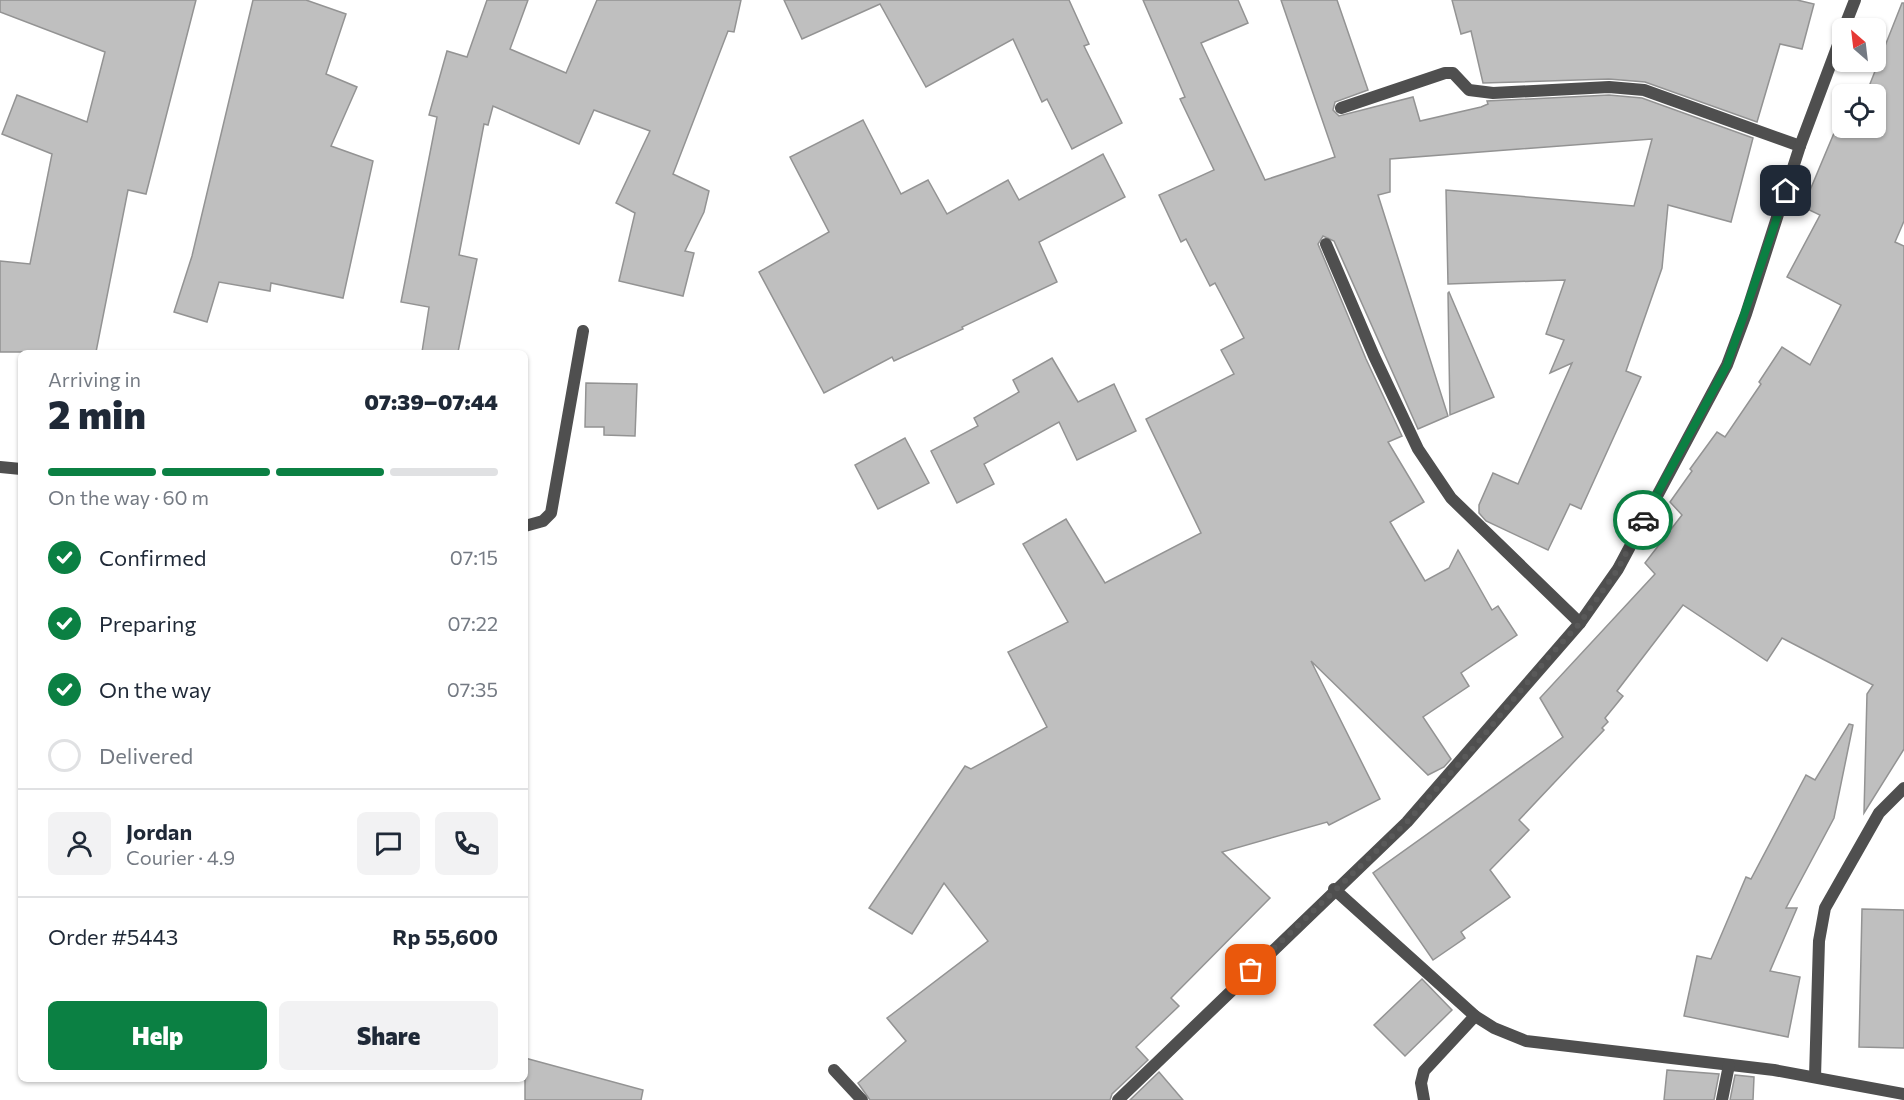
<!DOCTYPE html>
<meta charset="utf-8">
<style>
:root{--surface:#fff;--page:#f2f2f3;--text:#1f2937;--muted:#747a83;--line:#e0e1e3;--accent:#0b8043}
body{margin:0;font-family:Commissioner,sans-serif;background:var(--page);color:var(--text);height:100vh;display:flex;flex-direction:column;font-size:22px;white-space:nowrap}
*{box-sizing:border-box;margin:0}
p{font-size:20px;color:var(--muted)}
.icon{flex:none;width:33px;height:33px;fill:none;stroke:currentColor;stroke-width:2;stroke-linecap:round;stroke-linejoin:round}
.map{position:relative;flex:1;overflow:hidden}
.panel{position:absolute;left:18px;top:350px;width:510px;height:732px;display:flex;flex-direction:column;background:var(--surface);border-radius:9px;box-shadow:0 2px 4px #0004}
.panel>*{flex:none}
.needle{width:39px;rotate:332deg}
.tools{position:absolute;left:1832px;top:18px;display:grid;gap:12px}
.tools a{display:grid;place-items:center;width:54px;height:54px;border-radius:9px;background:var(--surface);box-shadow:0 2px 4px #0004;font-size:30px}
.pin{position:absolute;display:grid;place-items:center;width:51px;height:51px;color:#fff;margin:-26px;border-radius:12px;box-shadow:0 3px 9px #0006}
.courier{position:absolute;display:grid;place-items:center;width:60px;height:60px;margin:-30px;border:4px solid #0b8043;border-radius:50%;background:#fff;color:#222;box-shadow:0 2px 8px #0007}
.summary em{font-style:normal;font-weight:800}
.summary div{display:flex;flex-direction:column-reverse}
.summary{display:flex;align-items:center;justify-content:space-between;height:102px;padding:0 30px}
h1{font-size:39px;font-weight:800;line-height:45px}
.bar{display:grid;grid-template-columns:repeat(4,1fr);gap:9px 6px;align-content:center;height:72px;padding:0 30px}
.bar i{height:8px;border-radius:4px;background:var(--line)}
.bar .current{background:var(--accent)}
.bar p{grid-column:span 4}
.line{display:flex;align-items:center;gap:15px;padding:0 30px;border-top:2px solid var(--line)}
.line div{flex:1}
.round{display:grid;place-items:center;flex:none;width:63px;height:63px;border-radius:9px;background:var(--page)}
ol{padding:0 30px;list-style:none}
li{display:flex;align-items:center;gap:18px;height:66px}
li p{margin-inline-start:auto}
li .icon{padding:6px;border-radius:50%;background:var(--accent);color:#fff;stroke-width:4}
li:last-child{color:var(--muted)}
li i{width:33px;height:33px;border:3px solid var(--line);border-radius:50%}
.primary-button{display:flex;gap:12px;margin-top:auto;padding:12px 30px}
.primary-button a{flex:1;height:69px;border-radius:9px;background:var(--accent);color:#fff;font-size:24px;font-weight:800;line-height:69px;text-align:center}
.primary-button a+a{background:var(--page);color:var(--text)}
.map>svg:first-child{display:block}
.building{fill:#bfbfbf;stroke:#939393;stroke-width:1.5}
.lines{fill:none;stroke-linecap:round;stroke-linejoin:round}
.street{stroke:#4f4f4f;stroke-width:12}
.done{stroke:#595959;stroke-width:6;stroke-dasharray:0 10.8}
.route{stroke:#0b8043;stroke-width:8}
</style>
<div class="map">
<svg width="1904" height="1100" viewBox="0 0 1904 1100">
<rect width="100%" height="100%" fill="#fff"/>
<g class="building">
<polygon points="0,0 196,0 146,194 128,190 96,352 0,352 0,261 30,264 52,154 2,134 17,95 87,122 105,52 0,12"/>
<polygon points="253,0 306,0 346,14 326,74 357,87 331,146 373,161 343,298 271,283 270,291 219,282 207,322 174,312 192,256"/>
<polygon points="487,0 528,0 510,49 566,73 597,0 741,0 734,32 728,31 673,174 709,191 704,212 685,251 694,253 683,296 619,281 635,213 616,203 650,131 594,110 579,144 493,106 488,125 484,124 459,255 477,259 458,352 422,352 429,307 401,302 437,117 429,115 447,51 467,57"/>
<polygon points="784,0 1069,0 1089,44 1084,46 1122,123 1072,149 1047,99 1042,102 1013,39 926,87 880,4 802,39"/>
<polygon points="1143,0 1238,0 1248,23 1201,43 1265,180 1335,157 1281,0 1337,0 1368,90 1335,102 1333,110 1339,116 1413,97 1420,121 1481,107 1488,104 1487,101 1609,95 1642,98 1753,138 1731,222 1668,205 1662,268 1626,371 1641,377 1581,509 1570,504 1548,550 1486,521 1479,513 1479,505 1493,473 1518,484 1572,363 1550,373 1564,340 1546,334 1565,280 1448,284 1446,190 1634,206 1652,139 1390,159 1390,192 1378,195 1448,416 1418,429 1334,241 1323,236 1318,244 1366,359 1402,436 1388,442 1424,502 1390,522 1425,581 1449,568 1458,550 1492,610 1498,606 1517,635 1461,673 1469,686 1423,717 1451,759 1444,767 1428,775 1311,661 1380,799 1329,825 1327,822 1222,852 1270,898 1171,998 1179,1006 1136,1047 1148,1060 1112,1094 1110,1100 870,1100 858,1083 906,1041 887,1018 988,941 944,883 912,934 869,908 965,766 971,769 1047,727 1008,652 1068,622 1023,544 1066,519 1105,583 1201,533 1146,419 1234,374 1221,350 1244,338 1215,283 1210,286 1186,239 1181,242 1159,195 1214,170 1180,99 1185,97"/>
<polygon points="1452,0 1797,0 1814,4 1802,49 1780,44 1757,122 1645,82 1609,79 1483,83 1471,31 1461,34"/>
<polygon points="1902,3 1904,3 1904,221 1895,242 1904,246 1904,749 1864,813 1867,694 1873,685 1782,638 1767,661 1683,605 1617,691 1623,696 1605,718 1608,722 1602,728 1604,730 1519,820 1529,830 1490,870 1510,897 1461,932 1465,938 1433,960 1373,873 1563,737 1540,698 1655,574 1645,563 1682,515 1670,502 1692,471 1690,469 1717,432 1725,437 1761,384 1759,382 1782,347 1810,365 1841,305 1787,277 1820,215 1803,207 1837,126 1851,132 1853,128 1875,128 1875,94 1866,94"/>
<polygon points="863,120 901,194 928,180 947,214 1008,180 1019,200 1103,154 1125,197 1039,242 1057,282 962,327 963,329 894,361 892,357 824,393 759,272 829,232 790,157"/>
<polygon points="1449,292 1494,397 1450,415 1448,293"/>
<polygon points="1052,358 1078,402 1114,384 1136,431 1077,460 1059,422 984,464 994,484 957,503 931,451 978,426 974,418 1019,392 1013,380"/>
<polygon points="586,383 637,384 635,436 604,435 604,427 585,427"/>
<polygon points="905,438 929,483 878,509 855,465"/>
<polygon points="1849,724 1853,725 1834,818 1786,908 1797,908 1770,971 1800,977 1788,1037 1684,1016 1697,956 1711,959 1746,877 1751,879 1806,775 1815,780"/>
<polygon points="1862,909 1904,910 1904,1048 1859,1047"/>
<polygon points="1422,979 1452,1010 1405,1056 1374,1025"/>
<polygon points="525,1058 643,1090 641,1100 525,1100"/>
<polygon points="1667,1070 1719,1074 1714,1100 1664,1100"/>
<polygon points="1159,1072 1183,1100 1130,1100"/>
<polygon points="1735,1075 1754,1077 1753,1100 1730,1100"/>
</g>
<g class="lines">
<g class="street">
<polyline points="1844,28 1855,0"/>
<polyline points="1341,108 1445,73 1453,73 1469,90 1493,93 1609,87 1644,90 1800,146"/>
<polyline points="1326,244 1374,356 1418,449 1451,498 1580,623"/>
<polyline points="0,467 21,469"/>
<polyline points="525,526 543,521 551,513 583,331"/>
<polyline points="1334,889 1475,1016 1494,1028 1526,1041 1774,1070 1904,1094"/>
<polyline points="834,1070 862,1100"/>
<polyline points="1815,1077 1819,941 1825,908 1879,813 1904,788"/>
<polyline points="1118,1100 1407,822 1580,623 1618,569 1727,365 1746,314 1800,146 1842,34"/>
<polyline points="1424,1100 1421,1083 1424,1071 1475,1016"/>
<polyline points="1722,1100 1729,1065"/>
</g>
</g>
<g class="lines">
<polyline class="done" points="1251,970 1407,822 1474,747 1546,660 1580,623 1618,569 1643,520"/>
<polyline class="route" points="1643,520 1727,365 1786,191"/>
</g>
</svg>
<div class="tools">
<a><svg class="needle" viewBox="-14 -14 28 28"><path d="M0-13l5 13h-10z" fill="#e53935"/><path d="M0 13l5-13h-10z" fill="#747a83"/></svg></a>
<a><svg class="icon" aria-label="locate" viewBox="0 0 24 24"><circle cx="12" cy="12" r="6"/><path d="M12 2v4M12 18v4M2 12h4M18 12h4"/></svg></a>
</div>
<div class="pin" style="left:1251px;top:970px;background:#ea580c"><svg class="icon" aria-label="bag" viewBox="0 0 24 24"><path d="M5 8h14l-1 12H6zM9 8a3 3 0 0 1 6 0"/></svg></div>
<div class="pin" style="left:1786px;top:191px;background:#1f2937"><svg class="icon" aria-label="home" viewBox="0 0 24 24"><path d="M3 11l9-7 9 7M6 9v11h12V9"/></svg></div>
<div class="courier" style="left:1643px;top:520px"><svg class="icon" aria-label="car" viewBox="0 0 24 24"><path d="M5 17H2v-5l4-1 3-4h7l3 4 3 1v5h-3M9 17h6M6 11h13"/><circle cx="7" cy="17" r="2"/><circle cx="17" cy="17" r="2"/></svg></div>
<section class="panel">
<div class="summary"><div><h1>2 min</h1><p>Arriving in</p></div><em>07:39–07:44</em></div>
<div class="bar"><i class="current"></i><i class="current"></i><i class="current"></i><i></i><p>On the way · 60 m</p></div>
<ol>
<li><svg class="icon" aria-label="check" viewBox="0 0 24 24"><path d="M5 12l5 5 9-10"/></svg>Confirmed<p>07:15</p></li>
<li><svg class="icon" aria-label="check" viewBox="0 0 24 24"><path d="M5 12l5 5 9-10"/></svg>Preparing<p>07:22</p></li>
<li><svg class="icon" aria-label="check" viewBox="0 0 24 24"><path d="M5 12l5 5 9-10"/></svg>On the way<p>07:35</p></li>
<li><i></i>Delivered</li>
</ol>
<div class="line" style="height:108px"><a class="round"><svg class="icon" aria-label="person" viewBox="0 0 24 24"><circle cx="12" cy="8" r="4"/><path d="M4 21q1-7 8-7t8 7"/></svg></a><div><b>Jordan</b><p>Courier · 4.9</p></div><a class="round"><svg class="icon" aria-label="chat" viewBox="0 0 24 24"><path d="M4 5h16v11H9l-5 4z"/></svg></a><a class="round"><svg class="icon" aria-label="phone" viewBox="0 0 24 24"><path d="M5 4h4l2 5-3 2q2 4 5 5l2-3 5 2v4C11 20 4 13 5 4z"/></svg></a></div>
<div class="line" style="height:78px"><div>Order #5443</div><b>Rp 55,600</b></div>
<div class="primary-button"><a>Help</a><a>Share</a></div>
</section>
</div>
